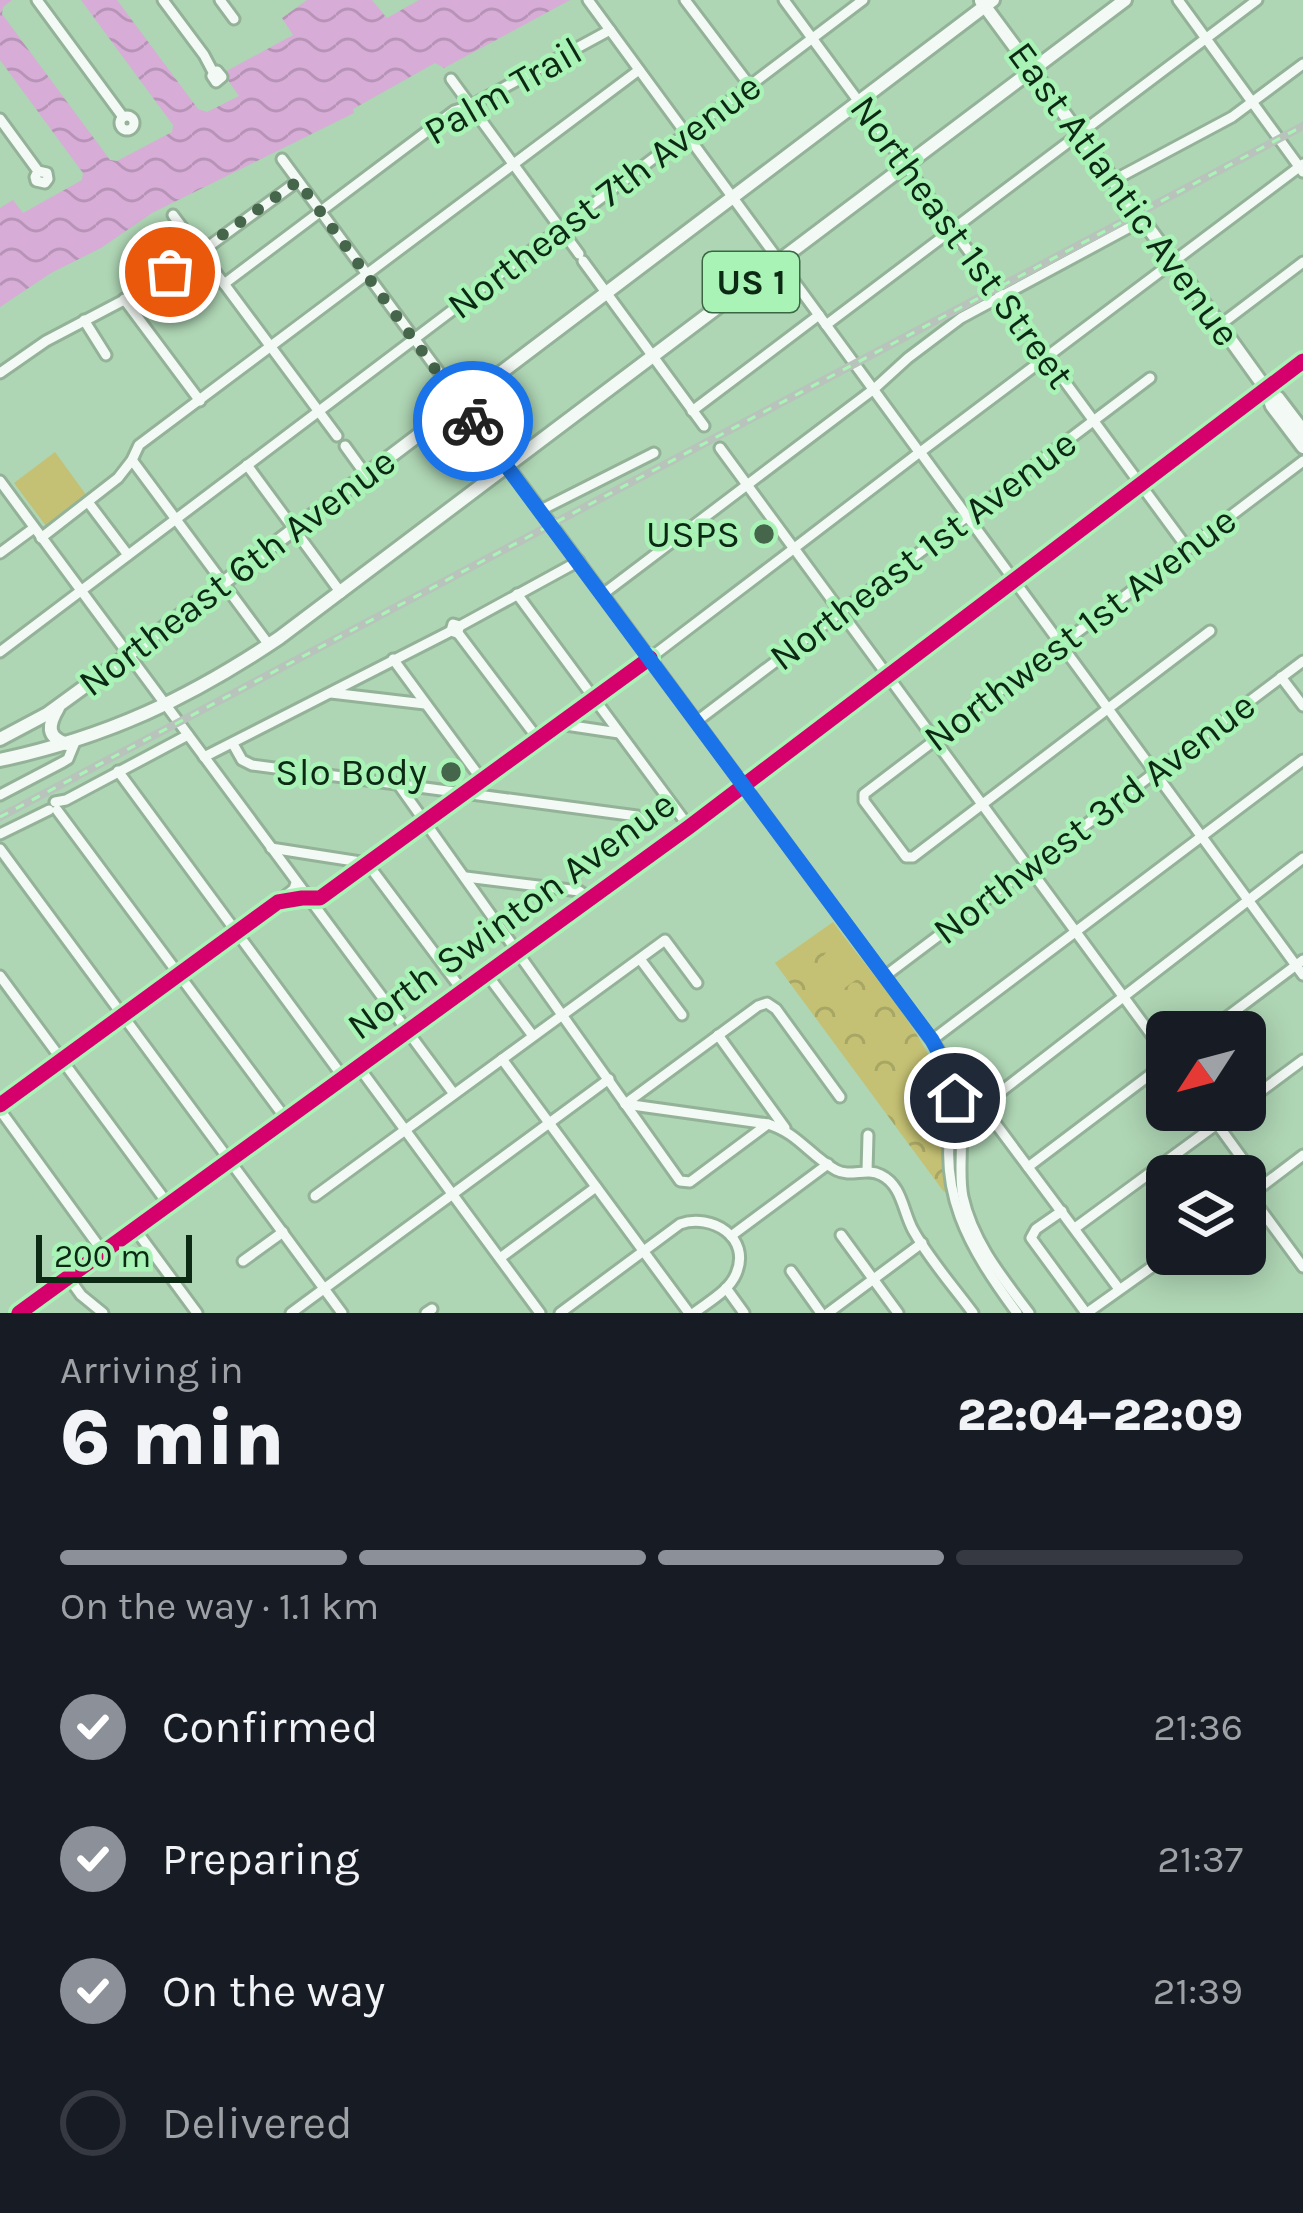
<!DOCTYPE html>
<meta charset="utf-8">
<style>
:root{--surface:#171b24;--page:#20242c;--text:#f1f3f6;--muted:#9ea1a6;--line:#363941;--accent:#8c9099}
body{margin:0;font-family:Karla,sans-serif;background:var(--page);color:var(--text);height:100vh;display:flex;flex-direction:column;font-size:45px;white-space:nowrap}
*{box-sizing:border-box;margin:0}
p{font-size:39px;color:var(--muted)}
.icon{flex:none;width:66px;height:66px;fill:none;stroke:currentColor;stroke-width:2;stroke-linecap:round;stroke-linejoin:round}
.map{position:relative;height:1313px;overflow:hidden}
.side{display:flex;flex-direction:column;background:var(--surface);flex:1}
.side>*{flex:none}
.needle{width:78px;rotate:234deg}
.buttons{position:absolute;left:1146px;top:1011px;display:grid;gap:24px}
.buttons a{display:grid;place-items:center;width:120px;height:120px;border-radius:18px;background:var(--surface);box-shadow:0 6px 30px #0003;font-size:60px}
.scale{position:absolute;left:36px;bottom:30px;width:156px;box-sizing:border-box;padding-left:12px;border:6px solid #0c2a13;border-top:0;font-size:33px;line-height:42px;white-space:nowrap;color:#0c2a13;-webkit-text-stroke:9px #aaf3b7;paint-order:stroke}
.pin{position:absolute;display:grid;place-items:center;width:102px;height:102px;color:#fff;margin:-51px;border:6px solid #fff;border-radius:50%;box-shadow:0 3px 12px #0007}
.courier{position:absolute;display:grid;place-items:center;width:120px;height:120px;margin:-60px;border:9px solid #1a73e8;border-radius:50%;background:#fff;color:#222;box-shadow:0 3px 15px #0007}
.headline em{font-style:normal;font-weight:800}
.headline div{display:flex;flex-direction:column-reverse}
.headline{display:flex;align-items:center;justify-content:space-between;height:204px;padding:0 60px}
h1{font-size:78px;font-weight:800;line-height:90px}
.bar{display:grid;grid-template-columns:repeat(4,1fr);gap:18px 12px;align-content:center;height:144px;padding:0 60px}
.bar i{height:15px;border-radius:9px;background:var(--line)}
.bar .on{background:var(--accent)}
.bar p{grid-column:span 4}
ol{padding:0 60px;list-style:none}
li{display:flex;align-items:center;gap:36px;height:132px}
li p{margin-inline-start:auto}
li .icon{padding:12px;border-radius:50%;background:var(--accent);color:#fff;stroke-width:4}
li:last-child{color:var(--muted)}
li i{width:66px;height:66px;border:6px solid var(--line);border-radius:50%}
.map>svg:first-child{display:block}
.park{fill:url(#park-crowns)}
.garden{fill:#c5c174}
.water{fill:url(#water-waves)}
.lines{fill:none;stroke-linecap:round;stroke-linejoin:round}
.minor-casing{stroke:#93b298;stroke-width:15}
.major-casing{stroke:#93b298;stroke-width:18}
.minor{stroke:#f3f9f4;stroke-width:9}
.major{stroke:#f3f9f4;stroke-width:12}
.rail-casing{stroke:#b8c4bb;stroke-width:8}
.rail{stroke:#aaf3b7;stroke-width:3;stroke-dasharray:9;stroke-linecap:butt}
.cycleway-casing{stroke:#aaf3b7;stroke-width:22}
.cycleway{stroke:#d6006c;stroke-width:15}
.done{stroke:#45664b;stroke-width:12;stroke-dasharray:0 21.6}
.route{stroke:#1a73e8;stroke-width:15}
.poi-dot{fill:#45664b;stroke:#aaf3b7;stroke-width:4.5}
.labels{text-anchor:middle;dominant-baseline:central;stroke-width:9;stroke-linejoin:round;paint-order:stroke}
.shield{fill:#aaf3b7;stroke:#3b6644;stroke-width:3}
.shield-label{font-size:36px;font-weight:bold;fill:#0c2a13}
.street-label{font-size:39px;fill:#0c2a13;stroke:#aaf3b7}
.poi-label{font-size:39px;fill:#0c2a13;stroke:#aaf3b7;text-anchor:end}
</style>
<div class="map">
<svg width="1303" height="1313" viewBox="0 0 1303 1313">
<defs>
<pattern id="park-crowns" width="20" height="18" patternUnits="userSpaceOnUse" patternTransform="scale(3)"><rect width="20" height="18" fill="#c5c174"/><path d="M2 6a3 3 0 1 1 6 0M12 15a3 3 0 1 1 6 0" fill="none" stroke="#a8a664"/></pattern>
<pattern id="water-waves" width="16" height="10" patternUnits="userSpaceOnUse" patternTransform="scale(3)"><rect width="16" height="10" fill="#d7acd6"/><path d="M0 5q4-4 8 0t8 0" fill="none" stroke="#b794b7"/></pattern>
</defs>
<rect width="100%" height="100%" fill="#aed5b4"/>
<path class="park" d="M833,922c33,45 101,121 112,174 5,31 -2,63 2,94l-3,2 -169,-229z"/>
<g class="garden">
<polygon points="55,452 87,496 46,526 14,483"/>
<path d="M837,943l23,29v5l-31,22c-17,-22 -14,-41 8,-56z"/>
</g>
<polygon class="water" points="0,0 12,0 3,7 2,14 110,160 117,161 172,132 173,125 81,0 117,0 198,109 207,112 239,96 223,73 293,35 282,18 307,0 372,0 387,18 419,0 570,0 444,68 435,63 353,109 354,113 152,213 101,248 51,273 0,307 0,208 13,200 23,213 82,180 83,173 0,60"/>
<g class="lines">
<defs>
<g id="minor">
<polyline points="37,0 123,117"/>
<polyline points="163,0 204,55 213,72"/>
<polyline points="220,0 234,19"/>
<polyline points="588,0 917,449"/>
<polyline points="685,0 750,86"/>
<polyline points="784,0 1188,549"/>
<polyline points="1178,0 1303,172"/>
<polygon points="217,71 222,77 216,82 212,76"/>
<polyline points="451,79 579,254"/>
<circle cx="127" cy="123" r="7"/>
<polyline points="0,119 38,171 47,173 48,179 45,183 36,181 35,177 38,171"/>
<path d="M282,159l656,890c12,21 18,48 22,72 4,25 -2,51 3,76 10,45 39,80 66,116"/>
<polyline points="1114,180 1232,117 1303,64"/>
<polyline points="173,215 337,436"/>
<polyline points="583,261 704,426"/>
<polyline points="224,284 454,111 470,106 610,30"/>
<polyline points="124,299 200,401"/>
<polyline points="84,320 106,355"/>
<polyline points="826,325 1257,0"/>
<polyline points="1220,325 1303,262"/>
<polyline points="0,373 46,341 143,290 197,255 298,181"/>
<polyline points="692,411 819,315"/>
<polyline points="345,446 366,475"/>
<polyline points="720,448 792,546"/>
<polyline points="923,450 1303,164"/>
<polyline points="923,456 1303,975"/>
<polyline points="132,460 269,645"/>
<polyline points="247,465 341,593"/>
<polyline points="0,481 454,1094"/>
<polyline points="88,502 128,555"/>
<polyline points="541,510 654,453"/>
<polyline points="41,538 118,478 132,460 139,445 639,70"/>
<polyline points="797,546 916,455"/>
<polyline points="796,551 1167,1056"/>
<polyline points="0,553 34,528"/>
<polyline points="517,594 689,827"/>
<polyline points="603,594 874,389 908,358 961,318 1143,220"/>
<polyline points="460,626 457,633 451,631 453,624 460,626 579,561"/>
<polyline points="1210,631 913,857 906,857 864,801 864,794 1303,461"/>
<polyline points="458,633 538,739"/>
<polyline points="0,652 863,0"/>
<polyline points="393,659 482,780"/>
<polyline points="1281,677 1303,706"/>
<polyline points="331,693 425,704"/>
<polyline points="697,721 1150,378"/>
<polyline points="559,724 619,733"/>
<polyline points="233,744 242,760 252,765 637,816 647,825"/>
<polyline points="204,757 451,631"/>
<polyline points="118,771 343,1077"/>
<polyline points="398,784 680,1181 690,1182 768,1124"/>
<polyline points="0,795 63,762 68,759 75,742"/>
<polyline points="55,802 66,800 188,735"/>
<polyline points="57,810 286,1119"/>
<polyline points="0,834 49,810"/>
<polyline points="271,848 367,863 462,990"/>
<polyline points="0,849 342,1313"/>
<polyline points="466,877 579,891 589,898"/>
<polyline points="278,902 302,898 320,898 650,658 792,550"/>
<polyline points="640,959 682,1015"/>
<polyline points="486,973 533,1036"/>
<polyline points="0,976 168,1204"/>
<polyline points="885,976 1303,661"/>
<polyline points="1207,1032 1303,960"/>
<polyline points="718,1035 785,1128"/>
<polyline points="932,1040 1303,760"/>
<polyline points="502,1059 689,1313"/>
<polyline points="358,1066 540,1313"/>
<polyline points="1245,1103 1303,1060"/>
<path d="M625,1104l143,20c30,9 42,32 68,46 15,8 30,-3 45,5 21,10 22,37 32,55 16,29 40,56 60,83"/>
<polyline points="625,1104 758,1006 767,1003 776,1009 840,1097"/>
<polyline points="981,1104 1119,1289"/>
<polyline points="0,1105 278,902 294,889 296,883"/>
<polyline points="955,1106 981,1104 990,1100 1303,858"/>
<path d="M955,1106c-22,83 15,143 62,207"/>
<polyline points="0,1110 103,1252"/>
<polyline points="1207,1110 1262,1186"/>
<polyline points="1028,1167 1167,1062"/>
<polyline points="867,1171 868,1135"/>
<polyline points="1250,1195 1303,1267"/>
<polyline points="315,1196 665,940 697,983"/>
<polyline points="1245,1199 1303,1155"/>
<polyline points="1062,1211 1036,1229 1031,1238 1086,1313"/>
<polyline points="1075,1228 1236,1110"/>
<polyline points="135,1229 197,1313"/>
<polyline points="841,1235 898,1313"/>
<polyline points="731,1236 828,1164"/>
<polyline points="500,1258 596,1187"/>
<polyline points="243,1261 283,1232"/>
<polyline points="791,1271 821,1313"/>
<polyline points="68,1277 81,1295 103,1313"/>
<polyline points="726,1288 744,1313"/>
<polyline points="19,1313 689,827 1303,361"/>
<polyline points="291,1313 609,1079"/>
<polyline points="426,1313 432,1309"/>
<path d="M560,1313l120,-89c31,-11 72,13 56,50 -7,17 -28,28 -42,39"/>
<polyline points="828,1313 922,1243"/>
<polyline points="1087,1313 1170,1254"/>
</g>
<g id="major">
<polyline points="981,1 1220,325 1266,389 1272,406 1303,447"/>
<polyline points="1267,390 1278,398 1303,431"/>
<path d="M58,708c-10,17 -12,29 9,36"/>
<polyline points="0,739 47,714 128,655 993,0"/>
<path d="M0,760c107,-23 188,-61 279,-122l846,-638"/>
</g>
</defs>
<use href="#minor" class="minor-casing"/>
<use href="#major" class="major-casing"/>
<use href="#minor" class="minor"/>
<use href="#major" class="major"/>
<defs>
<polyline id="rail" points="0,817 1303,126"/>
</defs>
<use href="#rail" class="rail-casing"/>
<use href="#rail" class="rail"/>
<defs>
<g id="cycleway">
<polyline points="0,1105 278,902 302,898 320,898 650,658"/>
<polyline points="19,1313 689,827 1303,361"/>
</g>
</defs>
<use href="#cycleway" class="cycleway-casing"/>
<use href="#cycleway" class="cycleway"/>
</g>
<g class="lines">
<polyline class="done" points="170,272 298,181 473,421"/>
<polyline class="route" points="473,421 932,1040 948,1070 955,1098"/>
</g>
<g class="poi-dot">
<circle cx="764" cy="534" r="12"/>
<circle cx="451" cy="772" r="12"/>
</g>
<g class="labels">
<rect class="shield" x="703" y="252" width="96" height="60" rx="9"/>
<g class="shield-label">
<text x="751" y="282">US 1</text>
</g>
<g class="street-label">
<text transform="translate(503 91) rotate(-30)">Palm Trail</text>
<text transform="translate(1124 194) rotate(54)">East Atlantic Avenue</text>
<text transform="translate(604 196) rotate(-37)">Northeast 7th Avenue</text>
<text transform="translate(962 242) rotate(54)">Northeast 1st Street</text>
<text transform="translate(923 550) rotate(-37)">Northeast 1st Avenue</text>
<text transform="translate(237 572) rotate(-37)">Northeast 6th Avenue</text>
<text transform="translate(1080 629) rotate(-37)">Northwest 1st Avenue</text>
<text transform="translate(1094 818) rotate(-37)">Northwest 3rd Avenue</text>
<text transform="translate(511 915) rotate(-36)">North Swinton Avenue</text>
</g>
<g class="poi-label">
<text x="740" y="534">USPS</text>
<text x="427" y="772">Slo Body</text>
</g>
</g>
</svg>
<div class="buttons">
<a><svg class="needle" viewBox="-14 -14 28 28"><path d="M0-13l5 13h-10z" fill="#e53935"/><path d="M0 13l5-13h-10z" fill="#9ea1a6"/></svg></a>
<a><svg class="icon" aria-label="layers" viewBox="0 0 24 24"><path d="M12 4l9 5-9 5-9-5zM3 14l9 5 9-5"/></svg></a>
</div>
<div class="scale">200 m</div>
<div class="pin" style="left:170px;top:272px;background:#ea580c"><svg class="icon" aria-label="bag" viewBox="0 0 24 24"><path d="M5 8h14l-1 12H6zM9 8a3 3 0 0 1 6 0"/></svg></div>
<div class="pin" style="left:955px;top:1098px;background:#1f2937"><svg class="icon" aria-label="home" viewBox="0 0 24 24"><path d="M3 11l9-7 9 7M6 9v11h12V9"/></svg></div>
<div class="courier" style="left:473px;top:421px"><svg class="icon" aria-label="bike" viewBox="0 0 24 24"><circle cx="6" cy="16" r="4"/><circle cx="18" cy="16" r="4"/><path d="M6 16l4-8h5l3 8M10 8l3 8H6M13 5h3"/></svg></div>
</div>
<section class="side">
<div class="headline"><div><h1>6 min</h1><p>Arriving in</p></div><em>22:04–22:09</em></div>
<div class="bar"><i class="on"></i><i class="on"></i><i class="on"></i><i></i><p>On the way · 1.1 km</p></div>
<ol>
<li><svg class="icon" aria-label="check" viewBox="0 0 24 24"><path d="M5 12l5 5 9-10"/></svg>Confirmed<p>21:36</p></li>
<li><svg class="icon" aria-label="check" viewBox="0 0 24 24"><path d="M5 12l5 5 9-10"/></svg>Preparing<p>21:37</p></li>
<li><svg class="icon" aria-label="check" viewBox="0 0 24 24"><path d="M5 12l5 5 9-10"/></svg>On the way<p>21:39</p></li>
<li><i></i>Delivered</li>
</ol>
</section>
